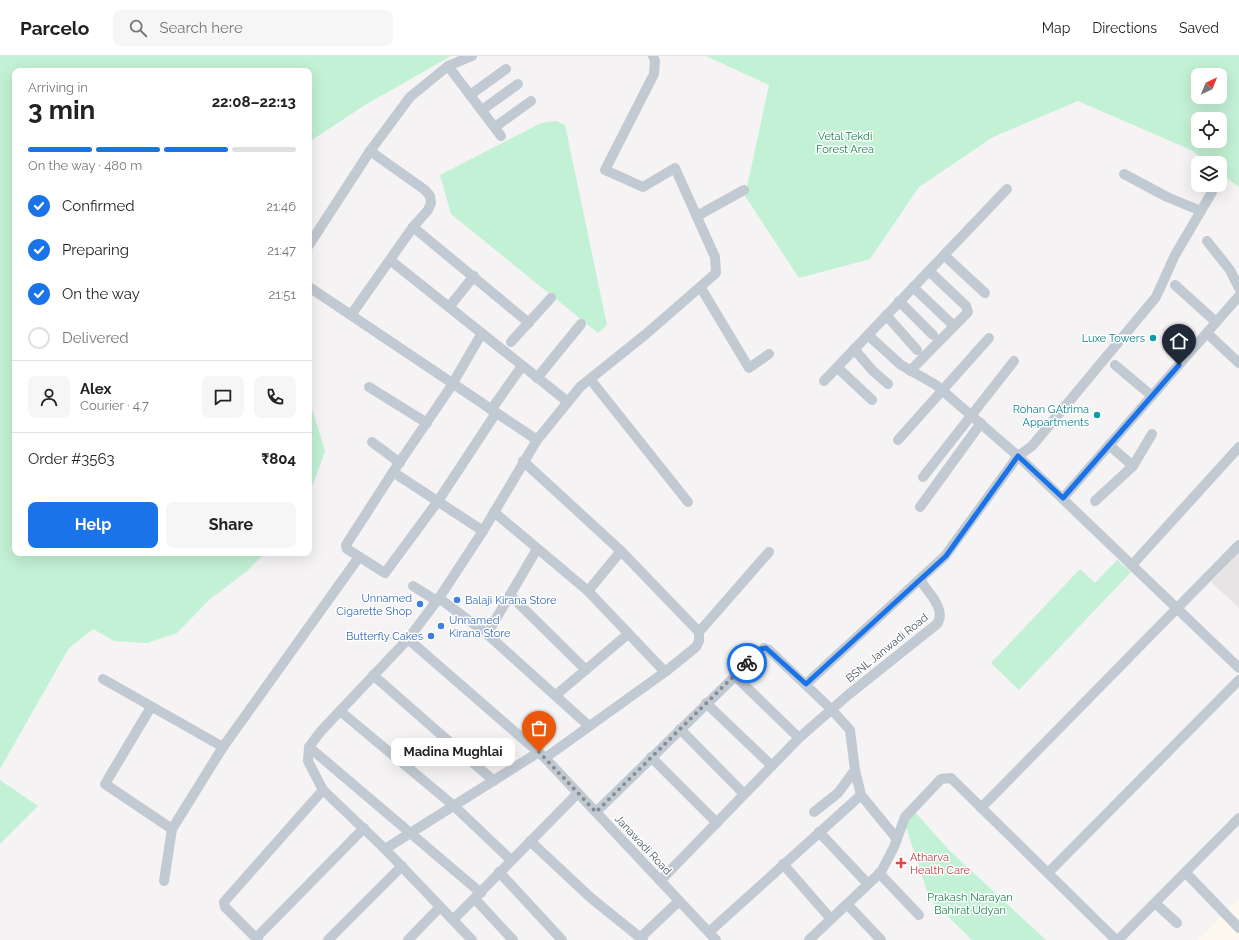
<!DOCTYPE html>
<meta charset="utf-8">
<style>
:root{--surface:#fff;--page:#f6f6f6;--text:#222;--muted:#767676;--line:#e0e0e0;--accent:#1a73e8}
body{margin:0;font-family:Raleway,sans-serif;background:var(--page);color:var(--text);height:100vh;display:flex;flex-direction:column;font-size:15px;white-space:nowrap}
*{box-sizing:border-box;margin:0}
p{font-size:13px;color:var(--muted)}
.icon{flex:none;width:22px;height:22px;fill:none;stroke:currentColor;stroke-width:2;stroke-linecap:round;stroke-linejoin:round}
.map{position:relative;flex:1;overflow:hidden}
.details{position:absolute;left:12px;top:12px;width:300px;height:488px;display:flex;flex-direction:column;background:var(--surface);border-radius:8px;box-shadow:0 4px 16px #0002}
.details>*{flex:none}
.needle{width:26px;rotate:43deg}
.fabs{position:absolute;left:1191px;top:12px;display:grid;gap:8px}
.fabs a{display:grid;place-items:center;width:36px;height:36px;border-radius:8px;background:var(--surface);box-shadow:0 4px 16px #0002;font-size:20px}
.pin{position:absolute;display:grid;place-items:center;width:34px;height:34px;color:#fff;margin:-41px -17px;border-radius:50% 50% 50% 0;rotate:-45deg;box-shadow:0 0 4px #0007}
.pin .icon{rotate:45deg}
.courier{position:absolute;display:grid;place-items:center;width:40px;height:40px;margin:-20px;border:3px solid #1a73e8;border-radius:50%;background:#fff;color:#222;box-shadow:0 1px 5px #0007}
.bubble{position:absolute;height:28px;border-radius:8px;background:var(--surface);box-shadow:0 4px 16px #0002;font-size:13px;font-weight:700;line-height:28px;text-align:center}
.overview em{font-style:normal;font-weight:700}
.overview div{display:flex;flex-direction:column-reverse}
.overview{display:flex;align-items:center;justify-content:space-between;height:68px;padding:0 16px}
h1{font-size:26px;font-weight:700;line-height:30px}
.bar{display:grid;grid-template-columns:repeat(4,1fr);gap:6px 4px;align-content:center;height:48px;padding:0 16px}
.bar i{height:5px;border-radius:3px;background:var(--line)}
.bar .current{background:var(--accent)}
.bar p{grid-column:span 4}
.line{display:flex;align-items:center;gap:10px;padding:0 16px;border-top:1px solid var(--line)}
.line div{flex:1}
.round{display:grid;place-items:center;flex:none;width:42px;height:42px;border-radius:8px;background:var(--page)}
ol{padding:0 16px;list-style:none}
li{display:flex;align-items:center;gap:12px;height:44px}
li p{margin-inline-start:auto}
li .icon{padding:4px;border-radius:50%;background:var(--accent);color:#fff;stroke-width:4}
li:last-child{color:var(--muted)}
li i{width:22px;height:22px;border:2px solid var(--line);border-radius:50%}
.cta{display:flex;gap:8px;margin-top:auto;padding:8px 16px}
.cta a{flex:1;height:46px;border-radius:8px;background:var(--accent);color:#fff;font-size:16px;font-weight:700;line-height:46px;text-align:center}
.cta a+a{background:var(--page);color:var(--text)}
header{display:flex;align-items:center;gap:24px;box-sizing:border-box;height:56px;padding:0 20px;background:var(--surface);border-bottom:1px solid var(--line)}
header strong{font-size:19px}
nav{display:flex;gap:22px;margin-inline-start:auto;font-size:14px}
.search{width:280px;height:36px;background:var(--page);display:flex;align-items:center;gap:10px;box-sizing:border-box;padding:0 14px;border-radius:8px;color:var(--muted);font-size:15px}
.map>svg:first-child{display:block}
.commercial{fill:#fdf9ef}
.education{fill:#e6e4e5}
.green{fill:#c3f1d5;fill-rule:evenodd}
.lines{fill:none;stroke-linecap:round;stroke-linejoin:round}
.minor{stroke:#c1cad2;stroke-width:10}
.done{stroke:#868d94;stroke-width:4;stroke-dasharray:0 7.2}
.route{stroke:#1a73e8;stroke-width:5}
.culture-dot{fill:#0f9aa8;stroke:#fff;stroke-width:1.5}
.shop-dot{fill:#3f7fe0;stroke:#fff;stroke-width:1.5}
.health-dot{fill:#e0444e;stroke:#fff;stroke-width:1.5}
.labels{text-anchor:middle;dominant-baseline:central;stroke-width:3;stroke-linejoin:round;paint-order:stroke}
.park-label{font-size:11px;fill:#17864f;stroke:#fff}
.culture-label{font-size:11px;fill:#0d838f;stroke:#fff;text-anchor:end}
.shop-label{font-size:11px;fill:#366cbe;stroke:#fff;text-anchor:end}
.street-label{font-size:11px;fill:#4a5661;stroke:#fff}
.health-label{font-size:11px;fill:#be3a42;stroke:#fff;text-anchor:start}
</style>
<header>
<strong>Parcelo</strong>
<div class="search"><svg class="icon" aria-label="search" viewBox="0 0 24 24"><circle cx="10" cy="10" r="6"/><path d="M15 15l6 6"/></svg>Search here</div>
<nav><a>Map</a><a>Directions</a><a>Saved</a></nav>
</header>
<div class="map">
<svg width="1239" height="884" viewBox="0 0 1239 884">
<rect width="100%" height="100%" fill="#f5f3f3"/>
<polygon class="commercial" points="1239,842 1239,884 1198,884"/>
<polygon class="education" points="1239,495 1239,552 1211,526"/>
<g class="green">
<polygon points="0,0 451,0 365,49 309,86 309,15 15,15 15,497 265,497 247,515 209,544 177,577 147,587 114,585 93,573 69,592 0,713"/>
<path d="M706,0h533v131l-19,-14v-10h-12l-17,-13 -113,-49 -85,36 -74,50 -49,72 -71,19 -54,-82 24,-111zM1198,19h22v22h-22zM1198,63h22v22h-22z"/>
<polygon points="556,65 565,69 607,269 598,277 451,158 440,119 541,67"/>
<polygon points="309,343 325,395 309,439"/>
<polygon points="1117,504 1131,516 1019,634 991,607 1080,513 1095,527"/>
<polygon points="0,724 38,750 0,788"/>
<polygon points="915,756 950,795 1046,884 972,884 933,846 927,835 904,765"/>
</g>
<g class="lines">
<g class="minor">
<polyline points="448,10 501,80"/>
<polyline points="470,39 506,13"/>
<polyline points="482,54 518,28"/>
<polyline points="495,71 531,45"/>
<polyline points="1124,118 1167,141 1201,155"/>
<polyline points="697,160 744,134"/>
<polyline points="413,171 529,267"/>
<polyline points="1207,185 1230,214 1239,232"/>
<polyline points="309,189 370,95 410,41 448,10 472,0"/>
<polyline points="944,199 985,237"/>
<polyline points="390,204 568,346"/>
<polyline points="1175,229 1216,266"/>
<polyline points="309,231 537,384"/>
<polyline points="913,231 954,270"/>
<polyline points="701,232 749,312 769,298"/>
<polyline points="899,245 933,279"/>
<polyline points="449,251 474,220"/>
<polyline points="351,259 413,171 428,154 431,147 430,140 425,134 370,95"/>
<polyline points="886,259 917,294"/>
<polyline points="482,277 450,332 393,416 483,475"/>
<polyline points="1207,277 1239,307"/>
<polyline points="868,279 901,309 936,329 1018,400 1239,612"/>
<polyline points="511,286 551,242"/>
<polyline points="854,293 873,315 888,328"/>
<polyline points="1115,309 1152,340"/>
<polyline points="838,312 872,344"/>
<polyline points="910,315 968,256 966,250 929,215"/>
<polyline points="537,322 581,268"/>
<polyline points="590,323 688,446"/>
<polyline points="824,325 1007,133"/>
<polyline points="369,331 427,367"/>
<polyline points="491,354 522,310"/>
<polyline points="898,384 989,282"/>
<polyline points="372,386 400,407"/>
<polyline points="1109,389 1133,410"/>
<polyline points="523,405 621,495 699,576 699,585 696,591 665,616 545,702"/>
<polyline points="393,416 346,489 347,493 385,517 438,445 496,357"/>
<polyline points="923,421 1014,305"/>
<polyline points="1063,442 1239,240"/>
<polyline points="1095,445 1133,410 1152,378"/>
<polyline points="920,451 981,367"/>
<polyline points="494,456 588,535 665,616"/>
<polyline points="1132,509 1239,391"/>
<polyline points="413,530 437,545"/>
<polyline points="588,535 621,495"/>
<polyline points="510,539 586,614"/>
<polyline points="439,542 487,578 589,670"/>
<polyline points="699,576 769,496"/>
<polyline points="487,578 537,493"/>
<polyline points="408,583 545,702 716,884"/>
<polyline points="373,619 494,725"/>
<polyline points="734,619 799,682"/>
<polyline points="103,623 223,691 359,501"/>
<polyline points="806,628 945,500 1018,400 1032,390 1156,241 1175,199 1212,136"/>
<polyline points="556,639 628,578"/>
<polyline points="706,647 772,710"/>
<polyline points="151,651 105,728 172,773"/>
<polyline points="340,655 453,749 511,804"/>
<polyline points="680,673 744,738"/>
<polyline points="309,691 481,837"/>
<polyline points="651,701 717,767"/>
<polyline points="855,714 861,739 897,783"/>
<polyline points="323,734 385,793 472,884"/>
<polyline points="981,752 1239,489"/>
<polyline points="596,756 764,592 769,594 831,653 850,674 855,714 838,737 814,756"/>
<polyline points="819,776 868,828"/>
<polyline points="530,785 591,842 643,884"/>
<polyline points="385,793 539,696"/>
<polyline points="783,808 831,863"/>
<polyline points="499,816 562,884"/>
<polyline points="879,817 919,859"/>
<polyline points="1048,817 1239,624"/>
<polyline points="1186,817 1239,872"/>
<polyline points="164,825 172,773 223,691"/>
<path d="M660,825l139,-143 49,-43 89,-71c10,-14 -9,-32 -17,-44"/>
<polyline points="475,843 513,884"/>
<polyline points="1155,847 1177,867"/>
<polyline points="847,848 881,884"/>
<polyline points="453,864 578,737"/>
<polyline points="709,876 861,739"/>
<polyline points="256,882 364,772"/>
<polyline points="640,882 679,845"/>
<polyline points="258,884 225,851 224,846 323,734 308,705 309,691 321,675 408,583 439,542 483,475 537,384 580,331 646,278 716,217 715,201 675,112 643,131 605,114 654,18 655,5 653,0"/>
<polyline points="328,884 402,810"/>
<polyline points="408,884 440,851"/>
<polyline points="809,884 881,816 894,791 905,761 941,723 951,722 1116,884"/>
<polyline points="1118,884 1239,762"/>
</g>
</g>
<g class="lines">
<polyline class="done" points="539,696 596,756 747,607"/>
<polyline class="route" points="747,607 761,593 766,592 806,628 946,500 1018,400 1063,442 1179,309"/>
</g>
<g class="culture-dot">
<circle cx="1153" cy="282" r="4"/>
<circle cx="1097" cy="359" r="4"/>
</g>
<g class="shop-dot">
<circle cx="457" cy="544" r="4"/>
<circle cx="420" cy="548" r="4"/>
<circle cx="441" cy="570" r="4"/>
<circle cx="431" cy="580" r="4"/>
</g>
<path class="health-dot" d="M899 801h4v4h4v4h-4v4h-4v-4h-4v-4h4z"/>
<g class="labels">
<g class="park-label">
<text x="845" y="80">Vetal Tekdi<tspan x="845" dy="13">Forest Area</tspan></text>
<text x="970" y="841">Prakash Narayan<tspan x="970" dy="13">Bahirat Udyan</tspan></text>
</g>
<g class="culture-label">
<text x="1145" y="282">Luxe Towers</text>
<text x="1089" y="353">Rohan GAtrima<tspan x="1089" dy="13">Appartments</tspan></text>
</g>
<g class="shop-label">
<text x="412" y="542">Unnamed<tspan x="412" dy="13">Cigarette Shop</tspan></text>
<text x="465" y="544" text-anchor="start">Balaji Kirana Store</text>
<text x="449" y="564" text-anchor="start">Unnamed<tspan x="449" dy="13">Kirana Store</tspan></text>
<text x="423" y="580">Butterfly Cakes</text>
</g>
<g class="street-label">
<text transform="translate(887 592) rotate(-39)">BSNL Janwadi Road</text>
<text transform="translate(643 789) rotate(47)">Janawadi Road</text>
</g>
<g class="health-label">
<text x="910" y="801">Atharva<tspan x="910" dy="13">Health Care</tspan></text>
</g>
</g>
</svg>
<div class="fabs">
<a><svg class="needle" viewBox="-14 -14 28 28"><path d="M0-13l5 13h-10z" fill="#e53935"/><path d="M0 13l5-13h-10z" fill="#767676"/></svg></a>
<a><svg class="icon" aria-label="locate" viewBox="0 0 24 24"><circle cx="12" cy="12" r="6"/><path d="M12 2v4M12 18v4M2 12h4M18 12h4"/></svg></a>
<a><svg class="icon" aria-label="layers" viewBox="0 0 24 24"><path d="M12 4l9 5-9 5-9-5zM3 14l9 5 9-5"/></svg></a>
</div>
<div class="pin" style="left:539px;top:696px;background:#ea580c"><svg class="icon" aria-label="bag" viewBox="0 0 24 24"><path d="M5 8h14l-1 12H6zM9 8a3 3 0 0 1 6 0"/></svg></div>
<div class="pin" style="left:1179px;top:309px;background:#1f2937"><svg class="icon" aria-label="home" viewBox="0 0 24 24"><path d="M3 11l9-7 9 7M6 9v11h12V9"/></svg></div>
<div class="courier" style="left:747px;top:607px"><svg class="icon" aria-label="bike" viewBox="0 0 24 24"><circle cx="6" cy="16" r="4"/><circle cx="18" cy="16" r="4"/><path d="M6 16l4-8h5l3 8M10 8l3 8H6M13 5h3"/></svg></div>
<div class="bubble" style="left:391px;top:682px;width:124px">Madina Mughlai</div>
<section class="details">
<div class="overview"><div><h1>3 min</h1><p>Arriving in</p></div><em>22:08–22:13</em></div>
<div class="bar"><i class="current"></i><i class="current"></i><i class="current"></i><i></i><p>On the way · 480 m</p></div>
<ol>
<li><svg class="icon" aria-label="check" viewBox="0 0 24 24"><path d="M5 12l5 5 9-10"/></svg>Confirmed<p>21:46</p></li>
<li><svg class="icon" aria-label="check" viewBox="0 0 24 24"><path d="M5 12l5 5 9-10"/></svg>Preparing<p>21:47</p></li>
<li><svg class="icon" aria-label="check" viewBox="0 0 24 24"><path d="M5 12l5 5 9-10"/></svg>On the way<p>21:51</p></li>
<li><i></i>Delivered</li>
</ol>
<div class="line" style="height:72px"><a class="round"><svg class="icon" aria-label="person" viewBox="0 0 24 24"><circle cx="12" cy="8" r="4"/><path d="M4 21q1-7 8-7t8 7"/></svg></a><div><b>Alex</b><p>Courier · 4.7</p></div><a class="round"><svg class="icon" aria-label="chat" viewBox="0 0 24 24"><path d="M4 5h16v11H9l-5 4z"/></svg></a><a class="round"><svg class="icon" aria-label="phone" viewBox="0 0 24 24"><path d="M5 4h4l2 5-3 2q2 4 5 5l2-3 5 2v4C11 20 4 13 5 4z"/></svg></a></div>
<div class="line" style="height:52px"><div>Order #3563</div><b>₹804</b></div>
<div class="cta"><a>Help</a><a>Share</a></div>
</section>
</div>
